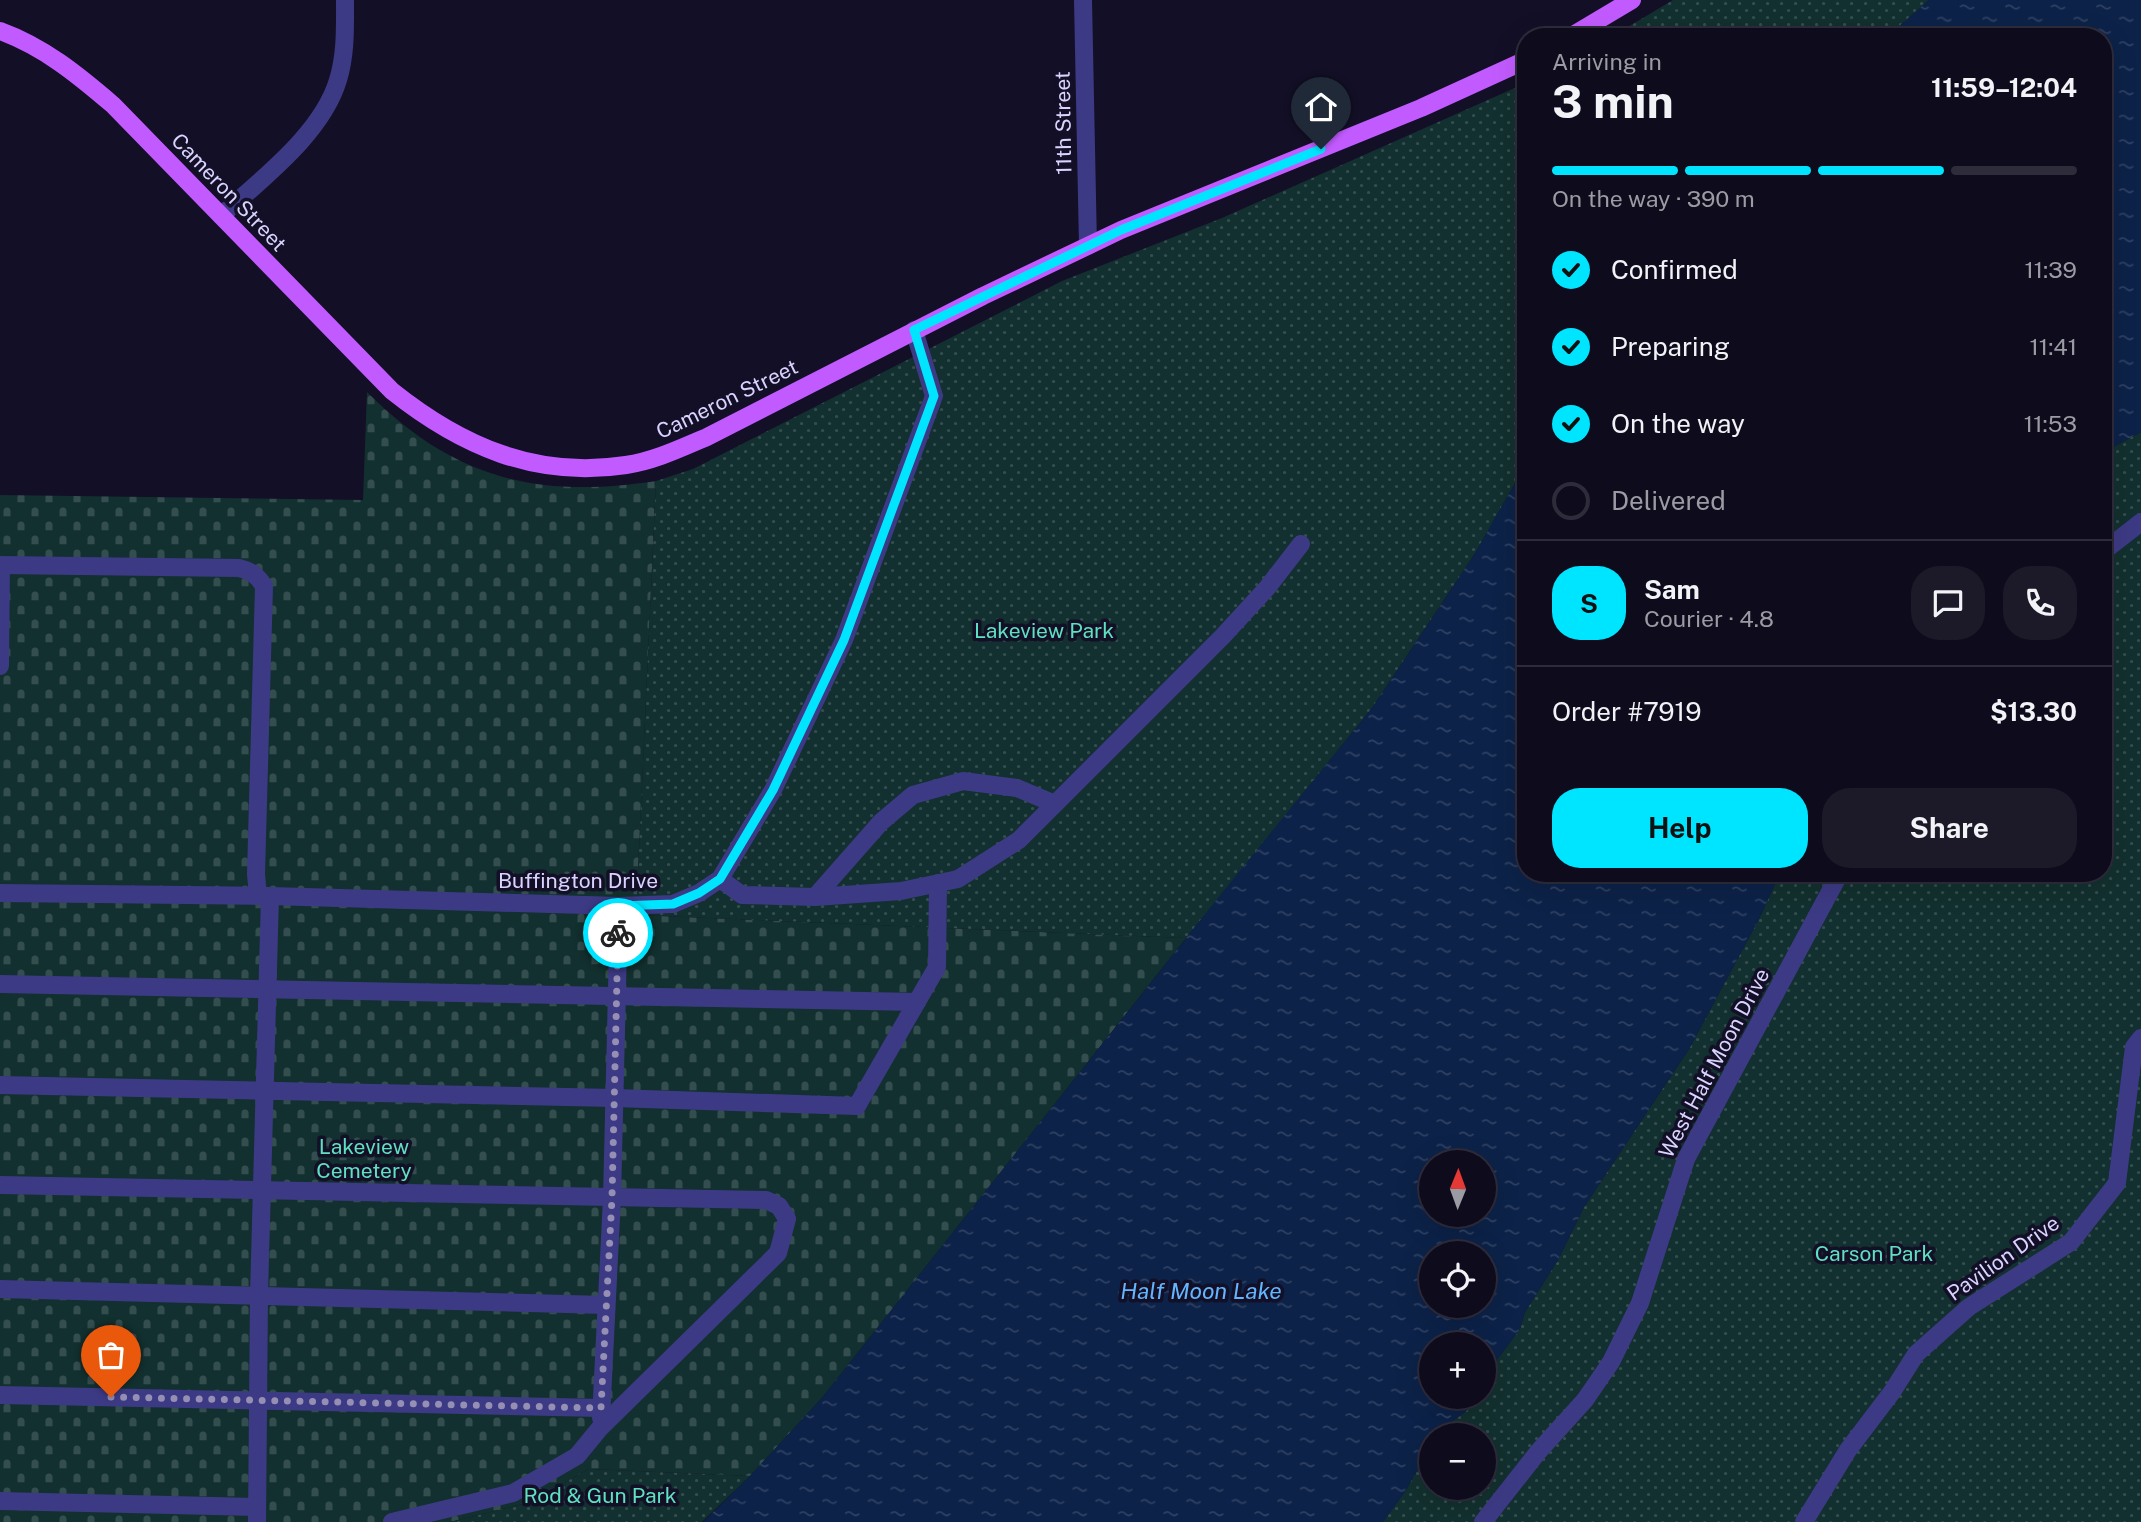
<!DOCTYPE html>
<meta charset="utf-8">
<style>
:root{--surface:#0e0b1c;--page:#1c1929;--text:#f1f3f6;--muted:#9b9ba3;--line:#2e2b3b;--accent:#00e5ff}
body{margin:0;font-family:"Public Sans",sans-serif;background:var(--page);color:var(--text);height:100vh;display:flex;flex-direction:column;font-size:26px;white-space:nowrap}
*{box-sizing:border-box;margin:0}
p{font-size:23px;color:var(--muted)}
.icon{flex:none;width:38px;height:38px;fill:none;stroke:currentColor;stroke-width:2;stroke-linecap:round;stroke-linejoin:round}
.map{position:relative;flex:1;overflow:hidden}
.sheet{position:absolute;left:1517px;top:28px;width:595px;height:854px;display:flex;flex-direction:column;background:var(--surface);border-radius:28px;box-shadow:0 7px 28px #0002,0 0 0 2px var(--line)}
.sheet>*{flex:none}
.needle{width:46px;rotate:1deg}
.controls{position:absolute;left:1419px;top:1150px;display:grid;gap:14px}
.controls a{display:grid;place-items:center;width:77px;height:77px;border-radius:50%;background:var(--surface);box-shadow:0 7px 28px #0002,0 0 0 2px var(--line);font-size:35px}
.pin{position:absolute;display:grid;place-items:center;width:60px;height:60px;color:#fff;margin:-72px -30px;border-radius:50% 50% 50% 0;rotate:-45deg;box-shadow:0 0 7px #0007}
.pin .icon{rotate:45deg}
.courier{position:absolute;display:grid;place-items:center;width:70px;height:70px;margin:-35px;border:5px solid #00e5ff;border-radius:50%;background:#fff;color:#222;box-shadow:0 2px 9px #0007}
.head em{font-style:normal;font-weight:700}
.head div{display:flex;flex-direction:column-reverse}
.head{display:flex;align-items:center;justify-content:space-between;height:119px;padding:0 35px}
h1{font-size:46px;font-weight:700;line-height:52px}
.bar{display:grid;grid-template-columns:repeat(4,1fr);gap:10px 7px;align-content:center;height:84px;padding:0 35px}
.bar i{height:9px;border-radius:5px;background:var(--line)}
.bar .selected{background:var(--accent)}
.bar p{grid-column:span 4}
.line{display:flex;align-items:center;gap:18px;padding:0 35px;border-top:2px solid var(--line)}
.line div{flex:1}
.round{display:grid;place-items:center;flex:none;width:74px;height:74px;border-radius:28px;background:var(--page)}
ol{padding:0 35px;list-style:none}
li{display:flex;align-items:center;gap:21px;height:77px}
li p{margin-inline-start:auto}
li .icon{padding:7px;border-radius:50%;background:var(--accent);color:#111;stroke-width:4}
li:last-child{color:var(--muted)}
li i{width:38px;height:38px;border:4px solid var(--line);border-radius:50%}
.action{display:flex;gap:14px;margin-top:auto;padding:14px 35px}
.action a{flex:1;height:80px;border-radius:28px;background:var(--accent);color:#111;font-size:28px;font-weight:700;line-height:80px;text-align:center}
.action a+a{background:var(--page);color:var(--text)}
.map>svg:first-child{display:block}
.cemetery{fill:url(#cemetery-stones)}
.park{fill:url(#park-dots)}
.water{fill:url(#water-ripples);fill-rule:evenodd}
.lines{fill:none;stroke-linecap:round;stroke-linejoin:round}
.minor{stroke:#3d3a85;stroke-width:18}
.major{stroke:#c25bff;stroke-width:18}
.done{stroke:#948fb3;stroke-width:7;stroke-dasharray:0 12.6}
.route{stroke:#00e5ff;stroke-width:9}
.labels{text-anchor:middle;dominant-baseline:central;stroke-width:7;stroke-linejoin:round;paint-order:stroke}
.street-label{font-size:21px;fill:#d9d4ff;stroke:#130f26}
.park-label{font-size:21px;fill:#5fe0c0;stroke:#130f26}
.water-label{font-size:23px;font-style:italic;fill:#62b6ff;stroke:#130f26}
</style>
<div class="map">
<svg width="2141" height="1522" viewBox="0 0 2141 1522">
<defs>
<pattern id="cemetery-stones" width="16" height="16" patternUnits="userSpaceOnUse" patternTransform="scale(1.75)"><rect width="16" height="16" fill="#12302f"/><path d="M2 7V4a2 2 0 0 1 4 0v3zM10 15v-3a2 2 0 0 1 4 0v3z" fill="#344d4e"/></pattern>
<pattern id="park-dots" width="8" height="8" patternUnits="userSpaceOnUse" patternTransform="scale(1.75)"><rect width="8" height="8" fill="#12302f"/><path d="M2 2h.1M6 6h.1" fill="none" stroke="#344d4e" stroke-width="1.8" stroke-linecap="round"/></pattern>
<pattern id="water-ripples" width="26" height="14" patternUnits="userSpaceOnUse" patternTransform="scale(1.75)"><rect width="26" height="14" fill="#0c2248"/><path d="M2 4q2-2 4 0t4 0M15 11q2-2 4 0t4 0" fill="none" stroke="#2f4163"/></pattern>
</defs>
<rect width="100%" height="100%" fill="#130f26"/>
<path class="cemetery" d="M367,392c87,87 170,107 289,89l-20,434 550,23 -365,461 -71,77 -161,-7 -62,34 -77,19h-450v-1027l363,5z"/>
<g class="park">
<polygon points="1673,0 1929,0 1887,37 1611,37"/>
<polygon points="1526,83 1526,464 1474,555 1372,708 1186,938 636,915 656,481 693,469 1062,281 1222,218"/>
<path d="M2141,432v1090h-758l23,-32 25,-44 1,42h52v-53h-46c10,-17 31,-18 37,-38l9,-1v-19l36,-48 5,-17 33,-52 26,-53 105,-158 70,-130 21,-46h324v-421z"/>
<polygon points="589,1469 750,1476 702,1522 450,1522 527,1503"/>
</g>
<g class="water">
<polygon points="1929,0 2141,0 2141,432 2104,452 2104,37 1887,37"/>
<path d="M1526,464v409h254l-21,46 -70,130 -105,158 -26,53 -33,52 -5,17 -36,48v-33h-52v52l43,1c-6,20 -27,21 -37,38h-6l-1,11 -25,44 -23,32h-680l47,-46 71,-77 404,-510 147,-181 102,-153zM1432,1162h52v52h-52zM1432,1253h52v53h-52z"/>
</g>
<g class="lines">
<g class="minor">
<polyline points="1083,0 1088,246"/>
<path d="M221,216c40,-37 101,-82 117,-136 8,-26 7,-53 7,-80"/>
<polyline points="2104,551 2141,522"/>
<path d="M0,565l239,3c12,3 18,7 25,18l-8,288 2,22"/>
<polyline points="0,666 1,565"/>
<polyline points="720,879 742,895 815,897 901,891 958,879 1019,840 1223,636 1267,588 1301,544"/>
<polyline points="0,893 270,896 619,906 673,904 699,893 720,879 773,790 844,640 934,396 914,330"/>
<polyline points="815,897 881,822 913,795 963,781 1017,788 1055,804"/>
<polyline points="0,984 917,1002"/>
<polyline points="0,1085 614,1098 857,1106 937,967 938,883"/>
<polyline points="0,1185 766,1200 779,1206 787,1219 778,1253 600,1428 577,1456 513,1493 392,1522"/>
<polyline points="0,1289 606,1305"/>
<polyline points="0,1395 601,1408"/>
<polyline points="601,1418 612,1198 619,906"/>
<polyline points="0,1501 257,1507"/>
<polyline points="257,1522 259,1295 270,896"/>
<polyline points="1483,1522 1538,1452 1585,1400 1611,1362 1640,1303 1686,1159 1840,873"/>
<polyline points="1804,1522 1848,1450 1892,1392 1916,1354 1969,1307 2071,1242 2117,1183 2134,1047 2141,1038"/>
</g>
<g class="major">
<path d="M0,31c44,16 78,44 113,74l279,286c69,55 144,88 234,74 28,-4 55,-17 81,-28l276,-141 138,-66 300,-122 105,-48"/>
<polyline points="1570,37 1632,0"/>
</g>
</g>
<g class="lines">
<polyline class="done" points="111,1397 601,1408 612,1198 618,933"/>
<polyline class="route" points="618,933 619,906 673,904 699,893 720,879 773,790 844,640 934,396 914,330 1121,230 1321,149"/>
</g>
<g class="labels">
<g class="street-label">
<text transform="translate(1063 123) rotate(-91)">11th Street</text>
<text transform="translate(229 192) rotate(46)">Cameron Street</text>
<text transform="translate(727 399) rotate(-26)">Cameron Street</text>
<text x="578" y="880">Buffington Drive</text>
<text transform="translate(1714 1063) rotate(-62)">West Half Moon Drive</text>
<text transform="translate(2003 1258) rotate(-35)">Pavilion Drive</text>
</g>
<g class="park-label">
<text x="1044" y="630">Lakeview Park</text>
<text x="364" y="1146">Lakeview<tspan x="364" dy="24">Cemetery</tspan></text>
<text x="1874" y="1253">Carson Park</text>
<text x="600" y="1495">Rod &amp; Gun Park</text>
</g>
<g class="water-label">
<text x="1201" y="1290">Half Moon Lake</text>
</g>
</g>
</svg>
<div class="controls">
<a><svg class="needle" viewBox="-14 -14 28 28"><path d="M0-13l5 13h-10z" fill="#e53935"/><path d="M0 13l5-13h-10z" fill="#9b9ba3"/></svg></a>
<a><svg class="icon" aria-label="locate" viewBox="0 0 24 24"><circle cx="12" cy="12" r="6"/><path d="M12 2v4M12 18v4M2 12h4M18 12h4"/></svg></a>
<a>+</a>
<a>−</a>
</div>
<div class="pin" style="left:111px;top:1397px;background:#ea580c"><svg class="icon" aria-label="bag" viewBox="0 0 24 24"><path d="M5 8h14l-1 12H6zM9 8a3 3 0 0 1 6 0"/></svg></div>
<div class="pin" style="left:1321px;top:149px;background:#1f2937"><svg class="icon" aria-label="home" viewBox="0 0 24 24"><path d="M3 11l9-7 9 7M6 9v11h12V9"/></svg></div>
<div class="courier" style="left:618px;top:933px"><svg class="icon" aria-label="bike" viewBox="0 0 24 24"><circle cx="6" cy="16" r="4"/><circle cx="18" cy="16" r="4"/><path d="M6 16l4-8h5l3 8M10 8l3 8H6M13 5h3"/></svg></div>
<section class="sheet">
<div class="head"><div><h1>3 min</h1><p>Arriving in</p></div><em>11:59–12:04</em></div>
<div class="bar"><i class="selected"></i><i class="selected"></i><i class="selected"></i><i></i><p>On the way · 390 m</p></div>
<ol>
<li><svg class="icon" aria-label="check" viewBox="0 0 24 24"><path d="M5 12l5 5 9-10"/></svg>Confirmed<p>11:39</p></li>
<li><svg class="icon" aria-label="check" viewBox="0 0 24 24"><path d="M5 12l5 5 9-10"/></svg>Preparing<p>11:41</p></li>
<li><svg class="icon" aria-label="check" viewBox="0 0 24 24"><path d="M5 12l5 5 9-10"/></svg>On the way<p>11:53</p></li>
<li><i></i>Delivered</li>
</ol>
<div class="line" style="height:126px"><b class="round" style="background:var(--accent);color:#111">S</b><div><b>Sam</b><p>Courier · 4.8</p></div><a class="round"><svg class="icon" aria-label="chat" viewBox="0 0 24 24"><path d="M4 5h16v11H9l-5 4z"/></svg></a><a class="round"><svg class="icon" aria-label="phone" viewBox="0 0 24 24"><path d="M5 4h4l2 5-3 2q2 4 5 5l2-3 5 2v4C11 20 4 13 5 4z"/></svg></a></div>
<div class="line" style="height:91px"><div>Order #7919</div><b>$13.30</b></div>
<div class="action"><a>Help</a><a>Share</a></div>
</section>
</div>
